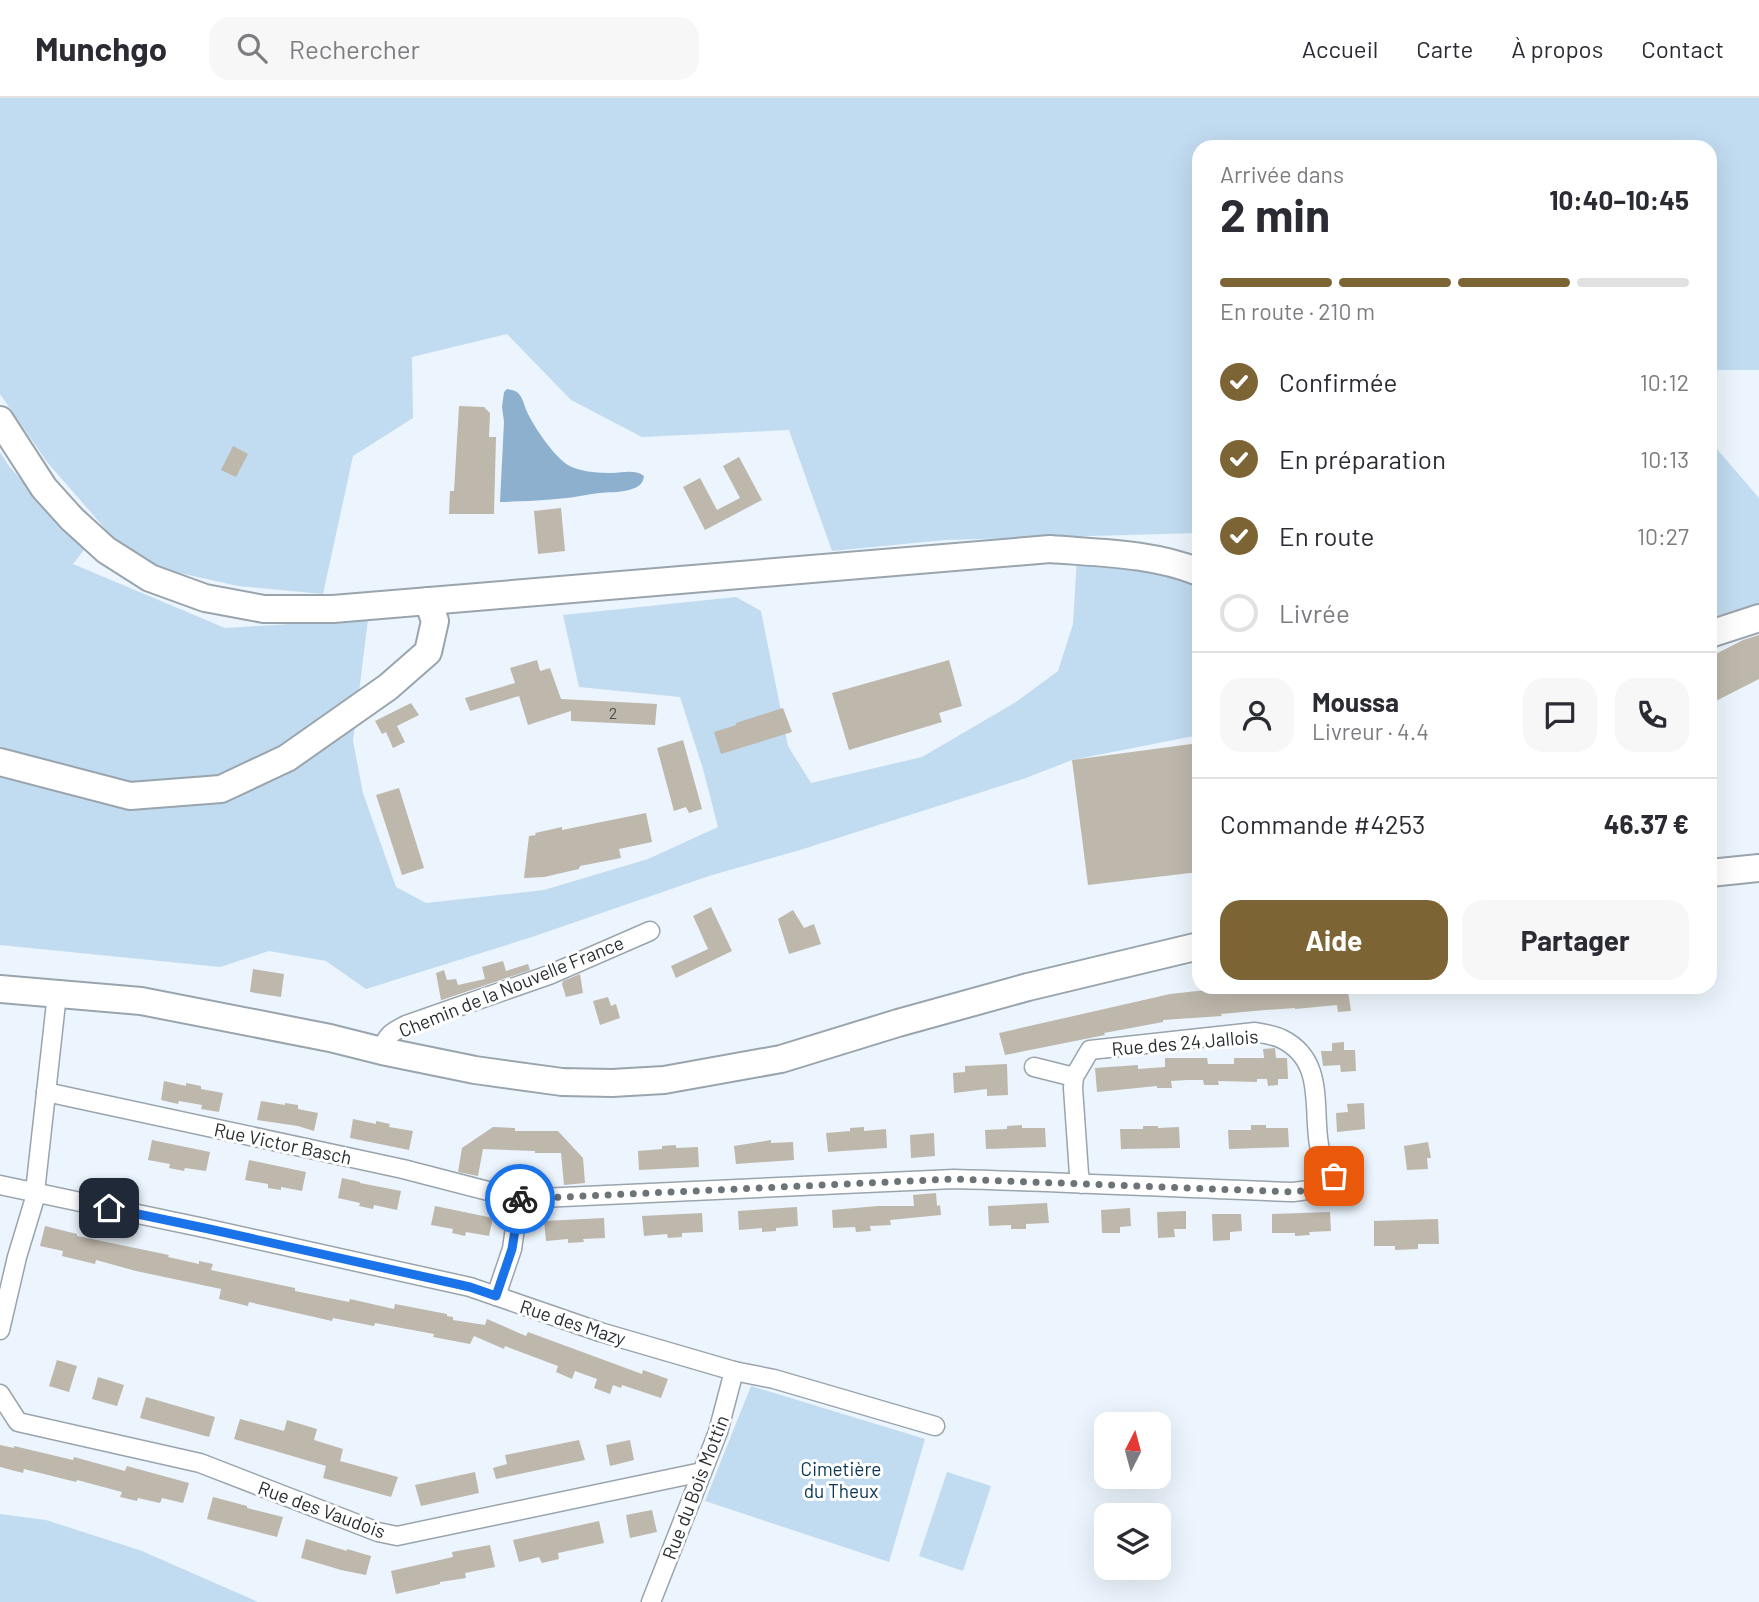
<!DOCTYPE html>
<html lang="fr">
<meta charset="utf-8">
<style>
:root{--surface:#fff;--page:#f7f7f7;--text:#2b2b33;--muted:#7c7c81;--line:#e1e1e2;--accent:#7d6435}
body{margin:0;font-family:Barlow,sans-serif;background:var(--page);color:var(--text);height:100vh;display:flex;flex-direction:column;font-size:26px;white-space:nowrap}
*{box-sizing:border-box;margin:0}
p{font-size:23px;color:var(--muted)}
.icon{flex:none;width:38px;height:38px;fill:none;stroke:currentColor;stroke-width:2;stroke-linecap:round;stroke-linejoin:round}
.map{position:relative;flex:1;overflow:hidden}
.side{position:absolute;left:1192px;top:42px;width:525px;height:854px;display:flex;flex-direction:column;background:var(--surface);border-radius:21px;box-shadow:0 7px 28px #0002}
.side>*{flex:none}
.needle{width:46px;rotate:6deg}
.controls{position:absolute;left:1094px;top:1314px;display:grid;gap:14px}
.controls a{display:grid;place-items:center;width:77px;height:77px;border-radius:14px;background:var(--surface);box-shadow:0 7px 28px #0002;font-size:35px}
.pin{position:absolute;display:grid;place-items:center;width:60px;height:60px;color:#fff;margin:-30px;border-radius:14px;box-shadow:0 4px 10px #0006}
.courier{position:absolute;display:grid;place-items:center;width:70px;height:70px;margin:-35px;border:5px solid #1a73e8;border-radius:50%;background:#fff;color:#222;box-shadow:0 2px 9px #0007}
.overview em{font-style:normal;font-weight:700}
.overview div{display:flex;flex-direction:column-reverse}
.overview{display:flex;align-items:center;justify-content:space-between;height:119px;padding:0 28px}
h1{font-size:46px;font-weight:700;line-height:52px}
.bar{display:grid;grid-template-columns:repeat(4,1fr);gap:10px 7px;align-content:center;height:84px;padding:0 28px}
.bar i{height:9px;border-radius:5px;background:var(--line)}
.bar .selected{background:var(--accent)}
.bar p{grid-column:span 4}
.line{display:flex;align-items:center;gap:18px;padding:0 28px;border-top:2px solid var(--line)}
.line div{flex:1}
.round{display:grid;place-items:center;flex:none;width:74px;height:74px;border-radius:21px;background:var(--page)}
ol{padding:0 28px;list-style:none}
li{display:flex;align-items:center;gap:21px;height:77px}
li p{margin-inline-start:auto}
li .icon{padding:7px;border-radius:50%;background:var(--accent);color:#fff;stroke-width:4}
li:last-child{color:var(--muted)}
li i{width:38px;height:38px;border:4px solid var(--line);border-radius:50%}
.primary-button{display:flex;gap:14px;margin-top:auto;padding:14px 28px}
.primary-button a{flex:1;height:80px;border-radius:21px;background:var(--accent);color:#fff;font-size:28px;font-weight:700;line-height:80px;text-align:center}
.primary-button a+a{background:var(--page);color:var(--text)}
header{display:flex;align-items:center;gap:42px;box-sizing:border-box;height:98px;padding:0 35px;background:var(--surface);border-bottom:2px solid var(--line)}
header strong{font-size:33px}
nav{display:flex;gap:38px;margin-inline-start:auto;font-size:24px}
.search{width:490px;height:63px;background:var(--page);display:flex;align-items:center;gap:18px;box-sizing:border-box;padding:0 24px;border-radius:21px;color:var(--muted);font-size:26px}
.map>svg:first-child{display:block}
.green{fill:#c1dbf0}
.water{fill:#8cb0cd}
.building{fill:#beb7ac}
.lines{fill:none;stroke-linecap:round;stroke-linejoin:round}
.street-casing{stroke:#99a4ad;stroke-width:21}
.secondary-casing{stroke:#99a4ad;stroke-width:30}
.street{stroke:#fff;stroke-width:18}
.secondary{stroke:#fff;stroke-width:26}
.done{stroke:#6d7478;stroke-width:7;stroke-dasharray:0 12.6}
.route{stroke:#1a73e8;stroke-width:9}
.labels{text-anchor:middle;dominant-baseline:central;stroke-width:6;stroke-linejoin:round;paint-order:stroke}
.number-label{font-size:16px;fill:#4e5050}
.street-label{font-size:19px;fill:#292e31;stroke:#fff}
.park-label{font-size:19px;fill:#093754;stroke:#fff}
</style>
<header>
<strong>Munchgo</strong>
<div class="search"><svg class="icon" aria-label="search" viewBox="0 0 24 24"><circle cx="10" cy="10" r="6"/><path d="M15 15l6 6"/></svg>Rechercher</div>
<nav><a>Accueil</a><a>Carte</a><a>À propos</a><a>Contact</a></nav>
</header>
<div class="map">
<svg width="1759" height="1504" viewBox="0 0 1759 1504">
<rect width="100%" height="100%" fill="#ecf5fd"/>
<g class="green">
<polygon points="0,0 1759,0 1759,272 1710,272 1710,49 1199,49 1199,435 945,442 832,453 789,332 642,339 571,302 507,236 412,259 413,320 353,358 323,496 238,488 135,465 47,364 0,296"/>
<polygon points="1710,343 1759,400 1759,505 1710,520"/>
<polygon points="0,354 8,367 84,452 73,466 225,530 368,521 353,643 363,695 396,789 426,805 544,792 648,761 718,729 703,671 680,599 579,589 563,517 736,499 761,513 788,648 811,685 922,659 1016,604 1058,573 1073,526 1077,460 1134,467 1199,483 1199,637 1072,662 1026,680 800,752 709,778 532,839 366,891 326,863 269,853 220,869 0,847"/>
<polygon points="751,1288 925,1341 889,1464 705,1403"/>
<polygon points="947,1374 991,1388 963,1473 919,1458"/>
<polygon points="0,1416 46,1422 142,1453 258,1504 0,1504"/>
</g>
<path class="water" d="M507,291c4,1 7,1 10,3 6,5 7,13 10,20 8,16 24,40 38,51 11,9 34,10 47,10 11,0 22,-4 32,3 -1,6 -3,9 -9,12 -14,6 -29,3 -43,6 -30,6 -61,7 -92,8l4,-80 -2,-15 2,-15z"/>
<g class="building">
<polygon points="459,308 484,309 490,315 489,339 496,339 494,416 449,416 450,393 454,393"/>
<polygon points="233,348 248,356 236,379 221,372"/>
<polygon points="739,359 762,402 705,432 683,389 700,380 717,412 740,400 723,368"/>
<polygon points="561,410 565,453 538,456 534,413"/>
<polygon points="1759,537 1759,581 1710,606 1710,559 1743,542"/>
<polygon points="537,562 540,573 550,570 561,601 657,606 655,627 571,623 571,613 528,627 519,598 470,613 465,600 515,585 510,570"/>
<polygon points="949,562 962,608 939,615 942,624 849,652 832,595"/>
<polygon points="411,605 419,617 397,628 405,644 393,650 386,634 382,636 375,623"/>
<polygon points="783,610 792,634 721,656 714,634 736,627 736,625"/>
<polygon points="683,642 702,711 689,715 686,709 674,713 657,650"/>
<polygon points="1199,645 1199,774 1088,787 1072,662"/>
<polygon points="399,690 424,770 402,777 376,697"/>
<polygon points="646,715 652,744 619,751 621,760 580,768 579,771 544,779 524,780 529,738 536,737 535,735 562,729 562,732"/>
<polygon points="711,809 732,853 676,880 671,868 708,851 693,818"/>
<polygon points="793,812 804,830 814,826 821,846 789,856 778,821"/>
<polygon points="503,863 506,873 528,866 530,872 439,903 441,902 436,875 444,872 447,882 456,881 458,887 485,881 482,869"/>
<polygon points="253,871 284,876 281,899 250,894"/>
<polygon points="580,876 583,895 566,899 562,886 563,883"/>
<polygon points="1234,889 1343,889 1344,893 1348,893 1351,913 1338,914 1337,907 1295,911 1295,910 1265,912 1221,916 1222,918 1163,922 1163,924 1104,935 1105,937 1005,957 999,935 1170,896"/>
<polygon points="608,899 611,908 616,906 620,920 600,927 593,903"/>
<polygon points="1344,944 1344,952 1355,952 1356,973 1341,974 1340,967 1323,968 1321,953 1332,953 1332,945"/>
<polygon points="1275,950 1276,960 1287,960 1288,981 1278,981 1278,987 1268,988 1267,981 1257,981 1257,984 1218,983 1219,987 1204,987 1203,982 1187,982 1171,983 1172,990 1157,990 1157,988 1097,994 1095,970 1138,967 1138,971 1165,969 1165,960 1207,960 1208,966 1234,966 1234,960 1264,960 1263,951"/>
<polygon points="1007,966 1008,997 987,998 987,991 954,995 953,975 965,974 965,968"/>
<polygon points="164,983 186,988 186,985 201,988 201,991 223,995 219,1014 201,1011 202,1007 179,1003 178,1006 161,1002"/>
<polygon points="261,1003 285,1007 285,1005 298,1007 298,1011 318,1015 314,1033 298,1028 257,1022"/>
<polygon points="1364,1005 1365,1031 1337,1034 1336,1015 1348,1014 1347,1006"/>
<polygon points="353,1021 376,1026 376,1023 390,1026 389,1029 413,1033 409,1052 350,1040"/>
<polygon points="1022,1027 1022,1030 1045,1030 1046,1049 986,1051 985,1032 1007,1031 1007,1028"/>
<polygon points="1251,1027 1266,1027 1266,1030 1288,1030 1289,1049 1229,1051 1228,1032 1251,1032"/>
<polygon points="1143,1028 1158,1028 1158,1030 1179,1029 1180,1050 1121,1051 1120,1031 1143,1031"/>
<polygon points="493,1029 515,1030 515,1033 558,1033 583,1060 585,1085 564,1087 561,1055 535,1055 535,1053 483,1051 478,1078 458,1074 462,1050"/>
<polygon points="864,1029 864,1033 886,1031 887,1050 828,1054 826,1035 850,1033 850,1030"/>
<polygon points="934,1035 935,1058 911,1060 910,1037"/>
<polygon points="152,1042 210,1054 206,1073 185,1070 184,1073 169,1070 170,1066 148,1062"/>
<polygon points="771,1042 771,1045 793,1044 794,1062 736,1066 734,1048"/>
<polygon points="1428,1044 1431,1060 1427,1060 1428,1071 1407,1072 1404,1048"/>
<polygon points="676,1047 676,1050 698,1049 699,1069 639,1072 638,1053 662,1051 662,1048"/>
<polygon points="249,1062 306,1074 302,1093 281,1089 281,1092 268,1090 268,1086 245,1082"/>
<polygon points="342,1080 360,1084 360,1085 401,1093 397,1112 374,1107 373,1111 359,1108 360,1105 338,1100"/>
<polygon points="936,1095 937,1108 940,1107 941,1117 890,1122 891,1127 870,1128 871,1133 856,1134 855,1129 833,1130 832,1112 878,1108 914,1108 913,1097"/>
<polygon points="1047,1105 1049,1125 1026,1126 1026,1131 1011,1131 1011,1127 989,1128 988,1108"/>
<polygon points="435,1108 493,1120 489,1138 466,1134 465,1138 452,1135 453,1131 431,1127"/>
<polygon points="797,1109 798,1128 776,1130 776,1133 762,1134 762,1130 739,1132 738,1113"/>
<polygon points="1130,1110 1131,1128 1120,1129 1120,1135 1102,1135 1101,1112"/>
<polygon points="1186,1113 1186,1131 1174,1131 1175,1139 1158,1140 1157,1114"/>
<polygon points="1330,1114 1331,1133 1309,1134 1310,1137 1295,1138 1295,1135 1272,1135 1272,1116"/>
<polygon points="702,1115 703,1134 682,1135 682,1139 668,1140 667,1136 644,1138 642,1118"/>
<polygon points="1212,1116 1241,1116 1242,1133 1230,1134 1230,1142 1213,1143"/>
<polygon points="604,1120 605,1140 583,1141 584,1144 568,1145 568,1141 546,1143 544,1123"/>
<polygon points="1438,1121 1439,1146 1418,1146 1418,1151 1395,1152 1395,1148 1374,1148 1374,1123"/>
<polygon points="45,1128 77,1136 77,1138 169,1157 168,1159 199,1166 199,1163 213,1166 211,1172 295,1190 295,1193 349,1204 350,1201 394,1211 395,1206 447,1216 447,1218 453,1219 453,1222 485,1227 487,1221 526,1238 528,1234 642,1276 643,1272 668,1281 661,1300 622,1287 621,1290 613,1287 610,1296 594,1290 597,1281 575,1273 572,1281 556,1274 558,1268 505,1248 504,1251 474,1238 470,1246 433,1239 434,1236 375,1225 374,1228 333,1220 332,1223 249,1204 248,1208 219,1201 221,1191 136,1173 96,1162 95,1166 62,1158 63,1153 40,1148"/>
<polygon points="57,1262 77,1268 69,1294 49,1288"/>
<polygon points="98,1279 124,1287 117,1308 92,1301"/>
<polygon points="146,1299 215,1319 209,1339 140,1320"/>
<polygon points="240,1321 284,1333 287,1322 317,1331 314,1342 343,1351 340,1363 398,1379 391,1399 323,1380 326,1368 234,1341"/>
<polygon points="579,1342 585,1362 496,1381 493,1370 507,1366 505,1357"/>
<polygon points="630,1342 634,1362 610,1368 606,1347"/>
<polygon points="0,1347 14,1350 14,1348 73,1362 74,1359 125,1373 127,1368 189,1385 183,1405 162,1400 160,1405 138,1400 137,1403 120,1399 122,1394 77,1382 76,1384 24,1371 23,1375 0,1369"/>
<polygon points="475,1374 479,1395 421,1408 415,1387"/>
<polygon points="213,1399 247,1408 247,1410 283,1419 277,1439 207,1421"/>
<polygon points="652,1412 657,1434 630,1440 626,1417"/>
<polygon points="599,1423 604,1445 558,1455 559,1461 542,1465 539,1459 519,1464 513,1442"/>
<polygon points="306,1441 347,1453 347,1451 371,1458 366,1477 341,1472 301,1460"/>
<polygon points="490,1447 495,1469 465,1475 466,1480 440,1484 440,1486 396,1496 391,1473 453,1459 452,1454"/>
</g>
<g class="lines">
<defs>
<g id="street">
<path d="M382,953c4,-16 10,-19 24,-26l143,-50 101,-44"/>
<polyline points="1034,969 1074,979"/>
<path d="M46,994l357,77 116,30 435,-20c113,3 226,9 339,13 17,-2 30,-3 41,-16 -3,-4 -7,-8 -10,-13 -17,-41 8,-99 -42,-124 -8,-4 -18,-5 -27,-7l-165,18 -16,27 -1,11 6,86 3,10"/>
<polyline points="0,1087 209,1131 470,1189 600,1234 734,1273 774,1281 935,1328"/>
<polyline points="496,1198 512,1151 519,1101"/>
<polyline points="0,1232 17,1159 34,1103 57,896"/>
<polyline points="0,1296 18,1324 200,1365 378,1434 397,1438 702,1374"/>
<polyline points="651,1504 718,1334 734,1273"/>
</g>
<g id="secondary">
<path d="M0,322l44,68 28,31 34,31 44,28 55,20 59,11h69l717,-60c49,4 102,4 149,23"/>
<polyline points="1710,536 1759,520"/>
<polyline points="0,664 130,698 221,691 287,660 388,589 428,554 435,523 428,503"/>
<polyline points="1710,775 1759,770"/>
<polyline points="0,891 141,903 330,940 382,953 475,972 562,984 612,985 664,982 781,961 898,925 1028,889 1199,848"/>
</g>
</defs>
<use href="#street" class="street-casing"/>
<use href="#secondary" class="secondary-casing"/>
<use href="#street" class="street"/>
<use href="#secondary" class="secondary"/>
</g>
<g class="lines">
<path class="done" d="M520,1101l434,-20 339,13c17,-2 30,-3 41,-16"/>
<polyline class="route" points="109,1110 209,1131 470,1189 496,1198 512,1151 520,1101"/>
</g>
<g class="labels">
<g class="number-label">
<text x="613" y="614">2</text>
</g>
<g class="street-label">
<text transform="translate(511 888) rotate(-22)">Chemin de la Nouvelle France</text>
<text transform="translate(1185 944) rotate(-5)">Rue des 24 Jallois</text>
<text transform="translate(283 1045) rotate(12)">Rue Victor Basch</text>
<text transform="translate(573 1224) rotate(18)">Rue des Mazy</text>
<text transform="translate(695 1389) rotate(-69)">Rue du Bois Mottin</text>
<text transform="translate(322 1411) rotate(20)">Rue des Vaudois</text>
</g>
<g class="park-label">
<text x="841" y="1370">Cimetière<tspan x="841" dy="22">du Theux</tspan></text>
</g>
</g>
</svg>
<div class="controls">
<a><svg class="needle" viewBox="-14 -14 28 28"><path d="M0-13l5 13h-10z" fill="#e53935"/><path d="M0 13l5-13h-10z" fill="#7c7c81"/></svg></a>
<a><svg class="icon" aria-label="layers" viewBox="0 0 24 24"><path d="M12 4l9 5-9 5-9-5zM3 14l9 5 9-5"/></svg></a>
</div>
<div class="pin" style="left:1334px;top:1078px;background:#ea580c"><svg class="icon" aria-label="bag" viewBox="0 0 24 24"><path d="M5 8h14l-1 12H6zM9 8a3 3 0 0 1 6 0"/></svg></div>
<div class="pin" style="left:109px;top:1110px;background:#1f2937"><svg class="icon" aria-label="home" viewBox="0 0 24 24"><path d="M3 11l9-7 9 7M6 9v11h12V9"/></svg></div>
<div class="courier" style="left:520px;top:1101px"><svg class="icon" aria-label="bike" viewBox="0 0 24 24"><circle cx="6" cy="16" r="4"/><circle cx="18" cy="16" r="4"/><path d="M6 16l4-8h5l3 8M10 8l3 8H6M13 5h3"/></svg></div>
<section class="side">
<div class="overview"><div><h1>2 min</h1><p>Arrivée dans</p></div><em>10:40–10:45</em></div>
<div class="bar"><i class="selected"></i><i class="selected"></i><i class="selected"></i><i></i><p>En route · 210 m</p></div>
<ol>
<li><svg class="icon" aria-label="check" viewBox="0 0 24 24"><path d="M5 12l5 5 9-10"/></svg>Confirmée<p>10:12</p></li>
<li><svg class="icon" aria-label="check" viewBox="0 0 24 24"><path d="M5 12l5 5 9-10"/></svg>En préparation<p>10:13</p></li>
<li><svg class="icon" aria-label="check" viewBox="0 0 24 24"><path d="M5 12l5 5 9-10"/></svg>En route<p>10:27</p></li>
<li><i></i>Livrée</li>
</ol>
<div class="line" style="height:126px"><a class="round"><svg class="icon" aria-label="person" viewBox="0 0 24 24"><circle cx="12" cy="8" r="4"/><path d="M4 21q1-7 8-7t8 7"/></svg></a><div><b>Moussa</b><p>Livreur · 4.4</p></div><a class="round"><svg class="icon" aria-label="chat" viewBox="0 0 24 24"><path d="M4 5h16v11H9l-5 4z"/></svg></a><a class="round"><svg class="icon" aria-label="phone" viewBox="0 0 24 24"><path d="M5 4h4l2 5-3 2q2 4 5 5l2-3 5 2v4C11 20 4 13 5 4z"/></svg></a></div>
<div class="line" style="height:91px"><div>Commande #4253</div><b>46.37 €</b></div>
<div class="primary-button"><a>Aide</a><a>Partager</a></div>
</section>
</div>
